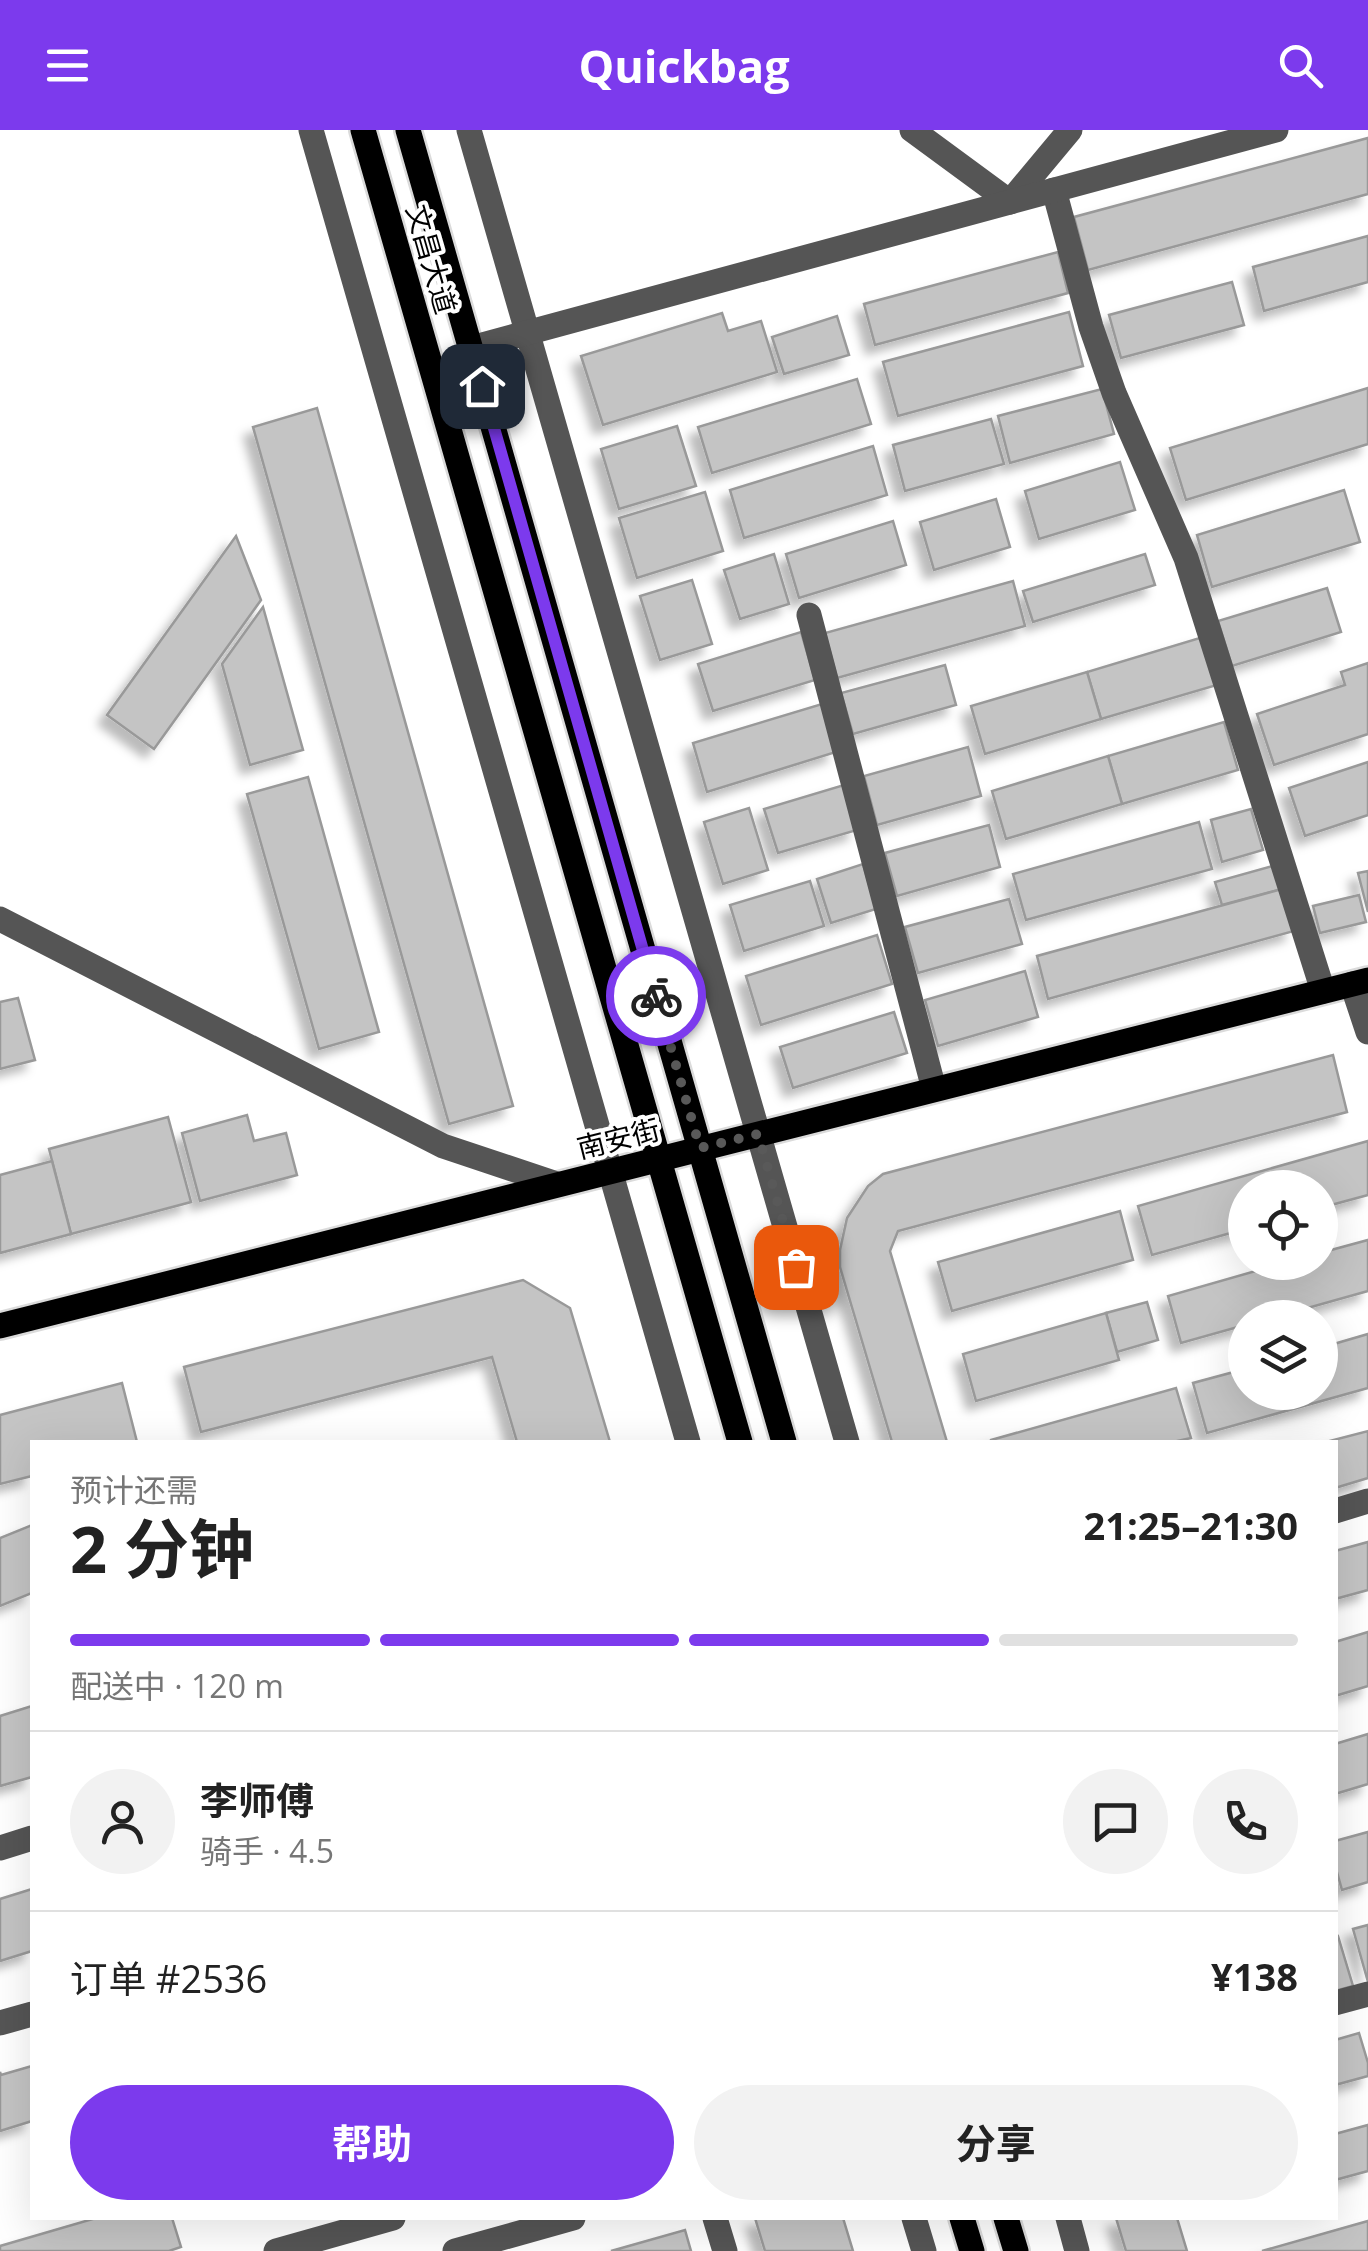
<!DOCTYPE html>
<html lang="zh">
<meta charset="utf-8">
<style>
:root{--surface:#fff;--page:#f2f2f2;--text:#222;--muted:#767676;--line:#e0e0e0;--accent:#7c3aed}
body{margin:0;font-family:"Open Sans","Noto Sans SC",sans-serif;background:var(--page);color:var(--text);height:100vh;display:flex;flex-direction:column;font-size:38px;white-space:nowrap}
*{box-sizing:border-box;margin:0}
p{font-size:32px;color:var(--muted)}
.icon{flex:none;width:55px;height:55px;fill:none;stroke:currentColor;stroke-width:2;stroke-linecap:round;stroke-linejoin:round}
.map{position:relative;flex:1;overflow:hidden}
.details{position:absolute;left:30px;top:1310px;width:1308px;height:780px;display:flex;flex-direction:column;background:var(--surface);border-radius:0px;box-shadow:0 10px 40px #0002}
.details>*{flex:none}
.controls{position:absolute;left:1228px;top:1040px;display:grid;gap:20px}
.controls a{display:grid;place-items:center;width:110px;height:110px;border-radius:50%;background:var(--surface);box-shadow:0 10px 40px #0002;font-size:50px}
.pin{position:absolute;display:grid;place-items:center;width:85px;height:85px;color:#fff;margin:-42px;border-radius:20px;box-shadow:0 5px 15px #0006}
.courier{position:absolute;display:grid;place-items:center;width:100px;height:100px;margin:-50px;border:8px solid #7c3aed;border-radius:50%;background:#fff;color:#222;box-shadow:0 2px 12px #0007}
.overview em{font-style:normal;font-weight:700}
.overview div{display:flex;flex-direction:column-reverse}
.overview{display:flex;align-items:center;justify-content:space-between;height:170px;padding:0 40px}
h1{font-size:65px;font-weight:700;line-height:75px}
.bar{display:grid;grid-template-columns:repeat(4,1fr);gap:15px 10px;align-content:center;height:120px;padding:0 40px}
.bar i{height:12px;border-radius:8px;background:var(--line)}
.bar .current{background:var(--accent)}
.bar p{grid-column:span 4}
.line{display:flex;align-items:center;gap:25px;padding:0 40px;border-top:2px solid var(--line)}
.line div{flex:1}
.round{display:grid;place-items:center;flex:none;width:105px;height:105px;border-radius:52px;background:var(--page)}
.button{display:flex;gap:20px;margin-top:auto;padding:20px 40px}
.button a{flex:1;height:115px;border-radius:60px;background:var(--accent);color:#fff;font-size:40px;font-weight:700;line-height:115px;text-align:center}
.button a+a{background:var(--page);color:var(--text)}
header{display:flex;justify-content:space-between;align-items:center;height:130px;padding:0 40px;background:var(--accent);color:#fff;font-size:45px;font-weight:700}
.map>svg:first-child{display:block}
.building{fill:#c4c4c4;stroke:#999;stroke-width:2.5;filter:url(#shadow)}
.lines{fill:none;stroke-linecap:round;stroke-linejoin:round}
.major-casing{stroke:#dbdbdb;stroke-width:30}
.minor{stroke:#555;stroke-width:25}
.major{stroke:#000;stroke-width:25}
.done{stroke:#595959;stroke-width:10;stroke-dasharray:0 18}
.route{stroke:#7c3aed;stroke-width:12}
.labels{text-anchor:middle;dominant-baseline:central;stroke-width:8;stroke-linejoin:round;paint-order:stroke}
.street-label{font-size:28px;fill:#000;stroke:#fff}
</style>
<header><svg class="icon" aria-label="menu" viewBox="0 0 24 24"><path d="M4 6h16M4 12h16M4 18h16"/></svg>Quickbag<svg class="icon" aria-label="search" viewBox="0 0 24 24"><circle cx="10" cy="10" r="6"/><path d="M15 15l6 6"/></svg></header>
<div class="map">
<svg width="1368" height="2121" viewBox="0 0 1368 2121">
<defs>
<filter id="shadow"><feDropShadow dx="-9" dy="9" stdDeviation="5" flood-color="#0004"/></filter>
</defs>
<rect width="100%" height="100%" fill="#fff"/>
<g class="building">
<polygon points="1368,8 1368,64 1088,140 1074,87"/>
<polygon points="1368,106 1368,152 1264,181 1253,137"/>
<polygon points="1058,122 1068,163 875,215 864,174"/>
<polygon points="1232,152 1244,195 1121,228 1109,185"/>
<polygon points="1069,182 1083,236 898,286 883,232"/>
<polygon points="722,183 728,201 761,191 777,242 603,295 581,226"/>
<polygon points="837,186 849,225 784,244 772,207"/>
<polygon points="857,249 871,294 712,343 698,297"/>
<polygon points="1368,258 1368,314 1186,370 1170,318"/>
<polygon points="1102,259 1114,304 1010,333 998,286"/>
<polygon points="317,278 513,976 449,994 253,297"/>
<polygon points="991,289 1004,334 905,361 893,315"/>
<polygon points="677,296 696,356 619,379 601,319"/>
<polygon points="873,316 887,365 744,408 730,360"/>
<polygon points="1120,332 1135,380 1039,409 1025,361"/>
<polygon points="1344,360 1360,412 1212,457 1197,405"/>
<polygon points="705,362 723,421 637,448 619,388"/>
<polygon points="996,369 1010,417 934,440 920,392"/>
<polygon points="893,391 906,435 799,468 786,424"/>
<polygon points="236,406 261,470 154,619 107,585"/>
<polygon points="774,424 789,474 740,489 724,440"/>
<polygon points="1145,424 1155,455 1033,492 1023,461"/>
<polygon points="692,450 712,514 660,530 640,466"/>
<polygon points="1013,451 1025,496 837,548 825,503"/>
<polygon points="1327,458 1341,502 1232,536 1218,491"/>
<polygon points="263,477 303,620 250,635 222,534"/>
<polygon points="801,502 815,550 713,581 698,534"/>
<polygon points="1203,507 1217,555 1101,589 1087,542"/>
<polygon points="1368,533 1368,604 1274,635 1257,584 1345,555 1341,542"/>
<polygon points="945,535 956,575 853,604 841,563"/>
<polygon points="1087,542 1101,589 985,624 971,576"/>
<polygon points="822,574 836,622 707,662 693,613"/>
<polygon points="1224,592 1238,640 1122,674 1108,626"/>
<polygon points="968,617 981,666 877,695 864,646"/>
<polygon points="1108,626 1122,674 1006,709 992,661"/>
<polygon points="1368,632 1368,685 1305,706 1289,658"/>
<polygon points="308,647 379,902 319,919 247,664"/>
<polygon points="844,655 857,700 778,723 764,679"/>
<polygon points="749,678 768,740 723,754 704,692"/>
<polygon points="1251,679 1263,720 1222,732 1211,690"/>
<polygon points="1199,692 1212,739 1026,790 1013,744"/>
<polygon points="989,695 1000,737 897,766 885,723"/>
<polygon points="863,734 876,779 831,793 817,749"/>
<polygon points="1276,735 1282,759 1222,775 1215,752"/>
<polygon points="1368,741 1368,782 1358,743"/>
<polygon points="810,751 824,796 744,821 730,775"/>
<polygon points="1282,759 1294,801 1048,869 1037,826"/>
<polygon points="1359,765 1366,792 1320,803 1313,776"/>
<polygon points="1009,769 1022,814 918,843 905,797"/>
<polygon points="877,805 892,854 761,895 746,846"/>
<polygon points="1025,841 1038,887 938,916 925,870"/>
<polygon points="18,868 35,930 0,939 0,872"/>
<polygon points="894,882 907,923 793,958 780,917"/>
<polygon points="1333,925 1347,982 898,1101 890,1121 947,1312 892,1312 840,1137 840,1120 847,1088 868,1056 883,1044"/>
<polygon points="247,985 254,1011 286,1003 297,1045 200,1071 182,1003"/>
<polygon points="168,987 191,1072 71,1104 49,1019"/>
<polygon points="1368,1011 1368,1065 1320,1078 1320,1058 1245,1058 1245,1099 1152,1125 1138,1076"/>
<polygon points="52,1031 71,1104 0,1123 0,1045"/>
<polygon points="1120,1081 1133,1130 952,1181 938,1132"/>
<polygon points="1368,1110 1368,1161 1272,1188 1245,1188 1245,1195 1181,1213 1168,1166 1287,1132 1320,1132 1320,1123"/>
<polygon points="523,1150 570,1178 610,1312 517,1312 492,1227 201,1302 184,1237"/>
<polygon points="1147,1172 1158,1210 1117,1222 1106,1183"/>
<polygon points="1106,1183 1119,1230 976,1271 963,1224"/>
<polygon points="1368,1204 1368,1258 1207,1303 1193,1253 1245,1239 1245,1262 1320,1262 1320,1218"/>
<polygon points="122,1253 137,1312 32,1312 32,1346 0,1354 0,1285"/>
<polygon points="1176,1258 1191,1308 1173,1312 991,1312 991,1310"/>
<polygon points="1368,1301 1368,1348 1335,1358 1335,1312 1326,1312"/>
<polygon points="32,1395 32,1463 0,1476 0,1408"/>
<polygon points="1368,1412 1368,1460 1335,1469 1335,1421"/>
<polygon points="1368,1502 1368,1556 1335,1566 1335,1512"/>
<polygon points="32,1576 32,1647 0,1656 0,1586"/>
<polygon points="1368,1604 1368,1654 1335,1664 1335,1614"/>
<polygon points="1368,1702 1368,1752 1342,1760 1335,1735 1335,1711"/>
<polygon points="32,1759 32,1821 0,1831 0,1769"/>
<polygon points="1368,1795 1368,1852 1353,1799"/>
<polygon points="1338,1806 1353,1856 1335,1861 1335,1807"/>
<polygon points="1359,1903 1368,1933 1368,1946 1335,1955 1335,1910"/>
<polygon points="32,1936 32,1991 0,2001 0,1942 1,1945"/>
<polygon points="1368,1995 1368,2041 1335,2050 1335,2004"/>
<polygon points="96,2088 172,2088 181,2117 169,2121 0,2121 0,2116"/>
<polygon points="755,2088 843,2088 853,2121 765,2121"/>
<polygon points="1116,2088 1177,2088 1187,2121 1126,2121"/>
<polygon points="1368,2091 1368,2121 1262,2121"/>
<polygon points="685,2100 691,2121 611,2121"/>
</g>
<g class="lines">
<defs>
<g id="major">
<polyline points="363,0 740,1312"/>
<polyline points="408,0 784,1312"/>
<polyline points="0,1196 1368,850"/>
<polyline points="962,2088 972,2121"/>
<polyline points="1006,2088 1016,2121"/>
</g>
</defs>
<use href="#major" class="major-casing"/>
<g class="minor">
<polyline points="311,0 688,1312"/>
<polyline points="469,0 847,1312"/>
<polyline points="912,0 1010,72 1070,0"/>
<polyline points="1054,60 1091,197 1114,263 1186,428 1323,861"/>
<polyline points="471,218 1276,0"/>
<polyline points="809,485 934,959"/>
<polyline points="0,789 443,1016 557,1054"/>
<polyline points="1352,854 1368,902"/>
<polyline points="1335,1381 1368,1371"/>
<polyline points="0,1718 32,1708"/>
<polyline points="1335,1873 1368,1864"/>
<polyline points="0,1893 32,1884"/>
<polyline points="715,2088 725,2121"/>
<polyline points="914,2088 924,2121"/>
<polyline points="1068,2088 1077,2121"/>
<polyline points="276,2121 393,2088"/>
<polyline points="455,2121 573,2088"/>
</g>
<use href="#major" class="major"/>
</g>
<g class="lines">
<polyline class="done" points="656,866 700,1018 758,1004 796,1137"/>
<polyline class="route" points="482,256 656,866"/>
</g>
<g class="labels">
<g class="street-label">
<text transform="translate(432 129) rotate(74)">文昌大道</text>
<text transform="translate(618 1008) rotate(-14)">南安街</text>
</g>
</g>
</svg>
<div class="controls">
<a><svg class="icon" aria-label="locate" viewBox="0 0 24 24"><circle cx="12" cy="12" r="6"/><path d="M12 2v4M12 18v4M2 12h4M18 12h4"/></svg></a>
<a><svg class="icon" aria-label="layers" viewBox="0 0 24 24"><path d="M12 4l9 5-9 5-9-5zM3 14l9 5 9-5"/></svg></a>
</div>
<div class="pin" style="left:796px;top:1137px;background:#ea580c"><svg class="icon" aria-label="bag" viewBox="0 0 24 24"><path d="M5 8h14l-1 12H6zM9 8a3 3 0 0 1 6 0"/></svg></div>
<div class="pin" style="left:482px;top:256px;background:#1f2937"><svg class="icon" aria-label="home" viewBox="0 0 24 24"><path d="M3 11l9-7 9 7M6 9v11h12V9"/></svg></div>
<div class="courier" style="left:656px;top:866px"><svg class="icon" aria-label="bike" viewBox="0 0 24 24"><circle cx="6" cy="16" r="4"/><circle cx="18" cy="16" r="4"/><path d="M6 16l4-8h5l3 8M10 8l3 8H6M13 5h3"/></svg></div>
<section class="details">
<div class="overview"><div><h1>2 分钟</h1><p>预计还需</p></div><em>21:25–21:30</em></div>
<div class="bar"><i class="current"></i><i class="current"></i><i class="current"></i><i></i><p>配送中 · 120 m</p></div>
<div class="line" style="height:180px"><a class="round"><svg class="icon" aria-label="person" viewBox="0 0 24 24"><circle cx="12" cy="8" r="4"/><path d="M4 21q1-7 8-7t8 7"/></svg></a><div><b>李师傅</b><p>骑手 · 4.5</p></div><a class="round"><svg class="icon" aria-label="chat" viewBox="0 0 24 24"><path d="M4 5h16v11H9l-5 4z"/></svg></a><a class="round"><svg class="icon" aria-label="phone" viewBox="0 0 24 24"><path d="M5 4h4l2 5-3 2q2 4 5 5l2-3 5 2v4C11 20 4 13 5 4z"/></svg></a></div>
<div class="line" style="height:130px"><div>订单 #2536</div><b>¥138</b></div>
<div class="button"><a>帮助</a><a>分享</a></div>
</section>
</div>
